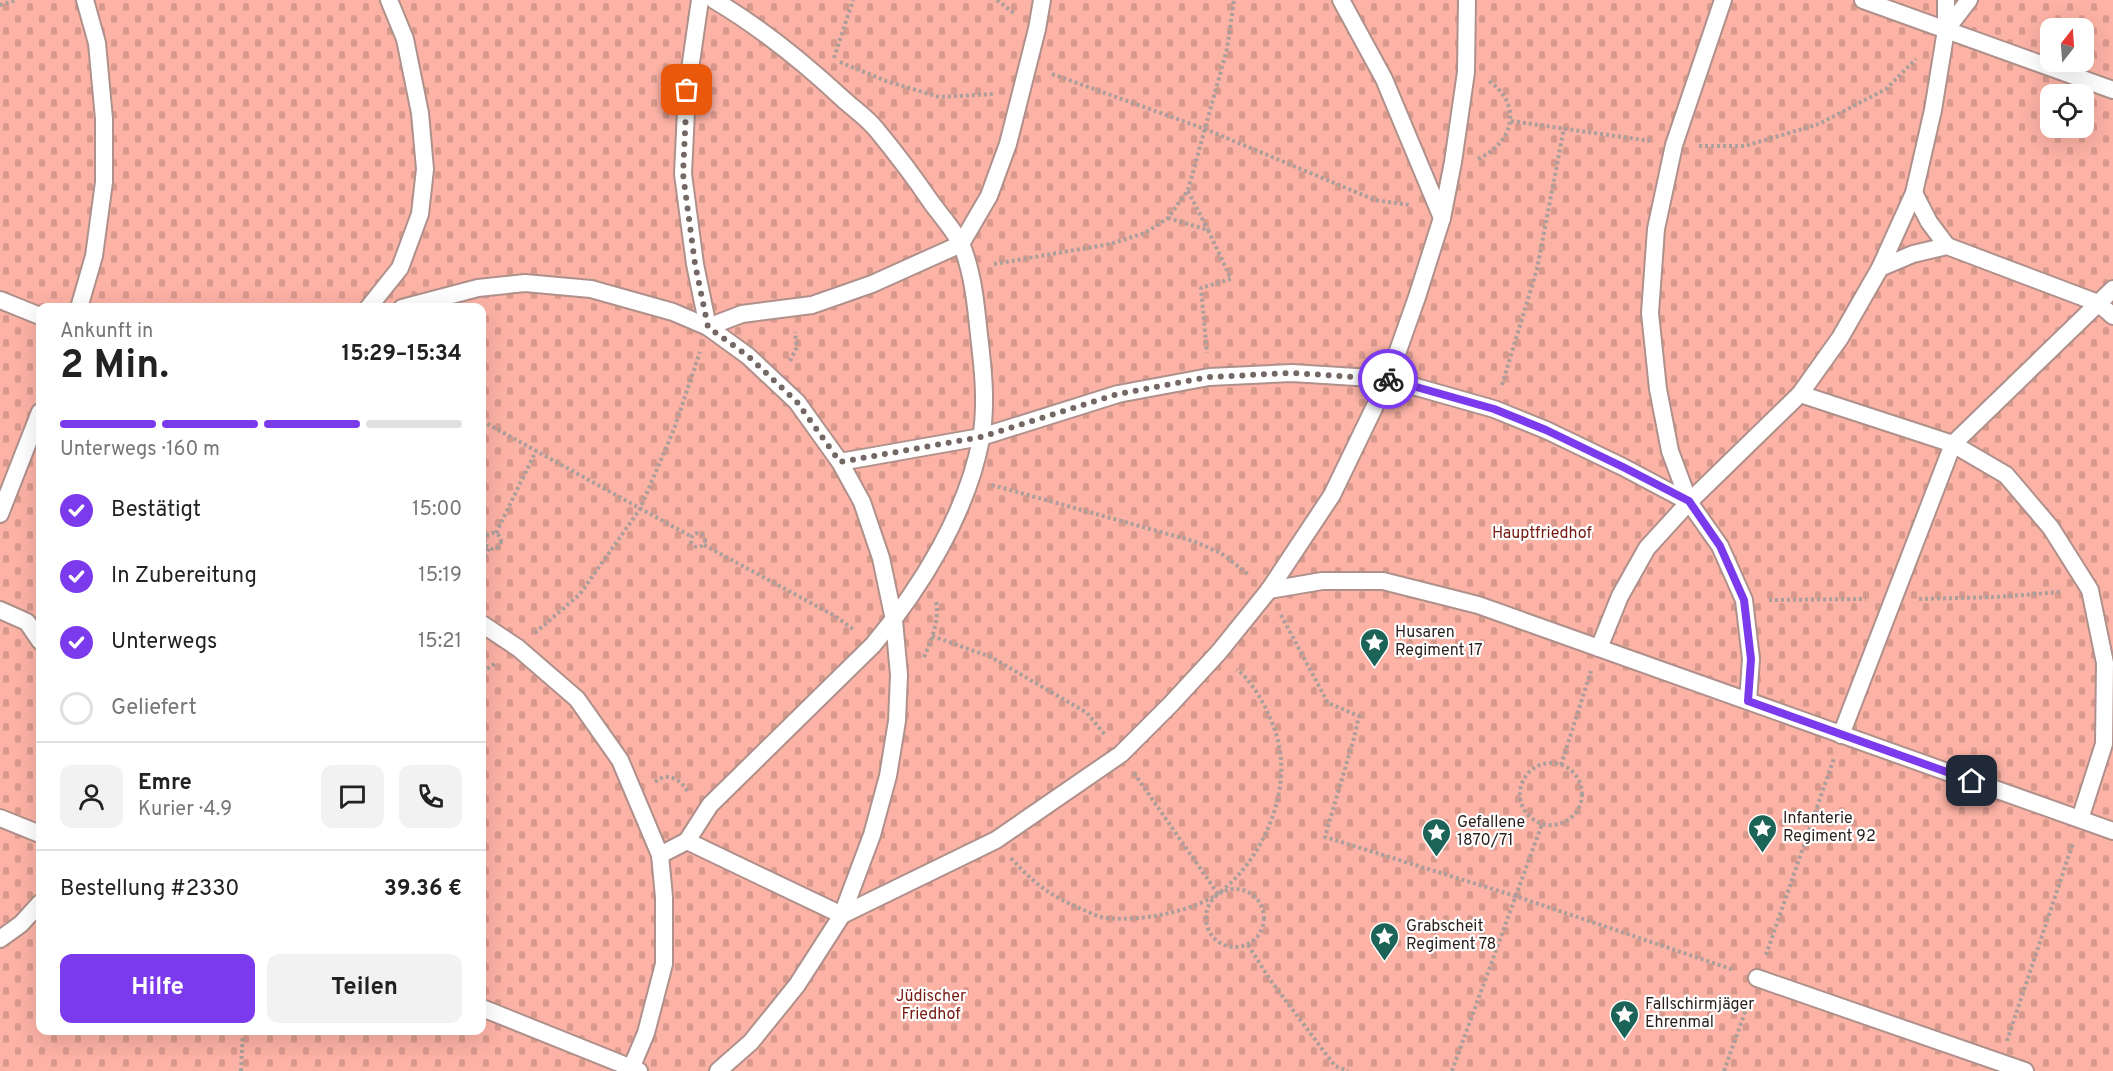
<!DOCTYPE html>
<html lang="de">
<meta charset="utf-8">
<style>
:root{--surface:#fff;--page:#f2f2f2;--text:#222;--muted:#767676;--line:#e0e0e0;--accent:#7c3aed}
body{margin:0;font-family:Overpass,sans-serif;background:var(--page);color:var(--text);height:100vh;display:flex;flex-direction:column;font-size:22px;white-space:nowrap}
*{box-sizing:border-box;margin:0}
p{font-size:20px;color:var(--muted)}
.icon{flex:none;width:33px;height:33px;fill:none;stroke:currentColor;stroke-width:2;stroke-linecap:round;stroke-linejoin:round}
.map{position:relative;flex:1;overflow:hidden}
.side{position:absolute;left:36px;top:303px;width:450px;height:732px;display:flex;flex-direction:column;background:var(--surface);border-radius:12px;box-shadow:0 6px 24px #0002}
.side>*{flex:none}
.needle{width:39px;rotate:17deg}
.fabs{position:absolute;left:2040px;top:18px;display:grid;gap:12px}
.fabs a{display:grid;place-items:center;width:54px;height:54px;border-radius:12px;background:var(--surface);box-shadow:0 6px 24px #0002;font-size:30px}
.pin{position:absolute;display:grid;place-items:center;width:51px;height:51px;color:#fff;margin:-26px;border-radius:12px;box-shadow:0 3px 9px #0006}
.courier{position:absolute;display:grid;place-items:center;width:60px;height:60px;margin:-30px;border:4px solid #7c3aed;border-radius:50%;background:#fff;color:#222;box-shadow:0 2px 8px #0007}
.overview em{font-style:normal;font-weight:700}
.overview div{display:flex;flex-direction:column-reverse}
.overview{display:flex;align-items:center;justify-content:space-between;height:102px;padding:0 24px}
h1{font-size:39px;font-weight:700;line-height:45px}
.bar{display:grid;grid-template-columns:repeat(4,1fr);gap:9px 6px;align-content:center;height:72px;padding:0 24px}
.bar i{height:8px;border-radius:4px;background:var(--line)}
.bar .current{background:var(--accent)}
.bar p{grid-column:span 4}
.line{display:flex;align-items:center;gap:15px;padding:0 24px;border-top:2px solid var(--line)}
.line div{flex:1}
.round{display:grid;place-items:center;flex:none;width:63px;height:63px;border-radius:12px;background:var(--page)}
ol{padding:0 24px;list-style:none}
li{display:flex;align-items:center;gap:18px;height:66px}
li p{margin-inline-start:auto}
li .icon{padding:6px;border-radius:50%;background:var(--accent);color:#fff;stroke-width:4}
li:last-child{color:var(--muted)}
li i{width:33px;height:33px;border:3px solid var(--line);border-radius:50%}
.action{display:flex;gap:12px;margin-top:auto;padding:12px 24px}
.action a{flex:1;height:69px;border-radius:12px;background:var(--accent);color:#fff;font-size:24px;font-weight:700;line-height:69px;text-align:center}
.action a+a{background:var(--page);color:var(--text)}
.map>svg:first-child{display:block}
.cemetery{fill:url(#cemetery-stones);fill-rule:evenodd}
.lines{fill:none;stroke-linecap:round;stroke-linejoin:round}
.lane-casing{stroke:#af908b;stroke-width:20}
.path{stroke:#ab9e9b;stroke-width:4;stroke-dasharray:3 3;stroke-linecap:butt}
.lane{stroke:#fff;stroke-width:16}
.done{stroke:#746865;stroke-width:6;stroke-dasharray:0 10.8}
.route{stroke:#7c3aed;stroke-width:8}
.labels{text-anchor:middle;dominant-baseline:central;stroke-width:4.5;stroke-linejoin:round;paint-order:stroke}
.park-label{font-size:16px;fill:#771a11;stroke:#fff}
.poi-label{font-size:16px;fill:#2a1e1c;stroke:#fff;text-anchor:start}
</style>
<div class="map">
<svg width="2113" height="1071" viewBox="0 0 2113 1071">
<defs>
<pattern id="cemetery-stones" width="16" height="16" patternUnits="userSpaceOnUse" patternTransform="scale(1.5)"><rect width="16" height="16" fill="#fcb2a5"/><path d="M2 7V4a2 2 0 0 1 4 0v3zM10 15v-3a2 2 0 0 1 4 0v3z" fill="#d8998d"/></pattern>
</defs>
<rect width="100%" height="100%" fill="#fef0ed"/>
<path class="cemetery" d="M0,0h2113v1071h-2113zM2050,28h34v34h-34zM2050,94h34v34h-34zM40,308h442v722h-442z"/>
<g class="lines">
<defs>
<g id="lane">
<polyline points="700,0 687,90 683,174 695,264 708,327 748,356 797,402 840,462 862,502 881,558 894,620 899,675 897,721 888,776 872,835 842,915 797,985 751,1042 718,1071"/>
<polyline points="1341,0 1384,79 1442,218"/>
<polyline points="1863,0 2113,90"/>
<polyline points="1946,30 1969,0"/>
<polyline points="1914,193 1929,222 1947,246"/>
<polyline points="1880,268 1913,254 1947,246 2098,303 2113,316"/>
<polyline points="0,300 40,316"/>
<polyline points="79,308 94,256 104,182 104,119 97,43 85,0"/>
<polyline points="368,308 400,268 420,214 425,169 420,113 405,39 389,0"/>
<polyline points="402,308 478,288 525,283 591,289 673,312 708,327 742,314 812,305 872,284 961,244 989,196 1008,144 1037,29 1042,0"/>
<polyline points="1800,394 1953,444 2006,475 2051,528 2090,590 2105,663 2104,744 2080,819"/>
<polyline points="840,462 981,437 1118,394 1209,377 1292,373 1388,379 1494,409 1546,430 1623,467 1689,502 1720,546 1744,600 1751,659 1748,701"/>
<polyline points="1689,502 1670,451 1658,389 1650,313 1656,229 1674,145 1723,0"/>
<polyline points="0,514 40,412"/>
<polyline points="1269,590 1322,581 1383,581 1478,605 2113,831"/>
<polyline points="0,610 27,622 40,641"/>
<polyline points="482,624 518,648 577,699 620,760 660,855 664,897 664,964 646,1033 630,1071"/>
<polyline points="1599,648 1620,596 1647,548 1689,502 1800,394 1840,338 1880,268 1914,193 1933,110 1946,30 1946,0"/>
<polyline points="1841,735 1953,444 2113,289"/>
<polyline points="0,818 40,834"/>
<path d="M687,841l23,-36 163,-160c48,-57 94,-132 108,-206 6,-35 2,-70 -2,-104 -3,-30 -6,-61 -17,-89 -7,-15 -21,-30 -31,-44 -17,-25 -36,-50 -55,-73 -9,-11 -22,-20 -33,-30 -40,-37 -83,-72 -129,-99"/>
<polyline points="660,855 687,841 842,915 996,840 1121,754 1171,704 1219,652 1269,590 1332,495 1388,379 1417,297 1442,218 1453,162 1466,72 1467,0"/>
<polyline points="0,939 21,924 40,903"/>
<polyline points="1757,978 2025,1071"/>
<polyline points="482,1008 639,1071"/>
</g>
</defs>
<use href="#lane" class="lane-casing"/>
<g class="path">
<polyline points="997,0 1015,14"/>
<polyline points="0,5 16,0"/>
<polyline points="834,58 853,0"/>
<polyline points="840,62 886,81 939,97 995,94"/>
<polyline points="1052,74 1205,129 1375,200 1410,205"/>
<polyline points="1511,121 1650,141"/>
<polyline points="1699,146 1745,146 1819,124 1886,89 1916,59"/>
<path d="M1478,159c36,-17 45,-54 11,-78"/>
<polyline points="1188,191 1208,230"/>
<polyline points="1168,218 1208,230 1231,279 1201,288 1207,353"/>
<polyline points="994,264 1110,244 1145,233 1168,218 1188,190 1227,49 1234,0"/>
<polyline points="790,361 797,347 795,332"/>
<polyline points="1502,385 1537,269 1564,128"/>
<polyline points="482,421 692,537"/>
<polyline points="992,485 1193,541 1221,553 1249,575"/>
<circle cx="493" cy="541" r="8"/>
<circle cx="698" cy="540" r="7"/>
<polyline points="496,533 536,451"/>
<polyline points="704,545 835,616 854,630"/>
<polyline points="482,562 489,548"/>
<polyline points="1919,599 1997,597 2061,592"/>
<polyline points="1769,600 1866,599"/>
<polyline points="1281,615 1328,703 1359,716 1354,738 1325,837 1515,896 1734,970"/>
<polyline points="535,633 580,594 640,509 674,429 700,352"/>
<polyline points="932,636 991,657 1087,713 1106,736"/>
<path d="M924,657c7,-16 16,-37 12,-56"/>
<polyline points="482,672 496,663"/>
<circle cx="1551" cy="794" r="31"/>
<polyline points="1561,765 1591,671"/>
<polyline points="1134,773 1218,894"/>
<path d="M655,782c13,-11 26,-2 33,10"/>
<path d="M1011,858c23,26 41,39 73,52 7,3 14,7 22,8 20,2 43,0 63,-5 17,-4 36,-10 50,-20 38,-29 65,-84 62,-132 -1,-30 -21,-72 -44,-92"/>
<circle cx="1235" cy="918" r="29"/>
<polyline points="1248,945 1271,981 1335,1066 1348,1071"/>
<polyline points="1766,955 1834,758"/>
<polyline points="2007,1041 2073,843"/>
<polyline points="241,1071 243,1030"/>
<polyline points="1452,1071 1542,824"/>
<polyline points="1724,1071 1749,1001"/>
</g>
<use href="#lane" class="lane"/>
</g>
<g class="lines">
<polyline class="done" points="687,90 683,174 695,264 708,327 748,356 797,402 840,462 981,437 1118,394 1209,377 1292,373 1388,379"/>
<polyline class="route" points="1388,379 1494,409 1546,430 1623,467 1689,501 1720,546 1744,600 1751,659 1748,701 1972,781"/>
</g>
<defs>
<symbol id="sight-pin" viewBox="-11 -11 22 30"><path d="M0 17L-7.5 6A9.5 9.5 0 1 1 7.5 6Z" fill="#1c6358" stroke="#fff"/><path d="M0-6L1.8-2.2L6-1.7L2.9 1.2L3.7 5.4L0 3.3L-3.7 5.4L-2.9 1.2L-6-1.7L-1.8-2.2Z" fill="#fff"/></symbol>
</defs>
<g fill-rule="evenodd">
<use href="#sight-pin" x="1358" y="626" width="33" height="45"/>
<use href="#sight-pin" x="1746" y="812" width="33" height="45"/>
<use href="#sight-pin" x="1420" y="816" width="33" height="45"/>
<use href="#sight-pin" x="1368" y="920" width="33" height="45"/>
<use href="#sight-pin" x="1608" y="998" width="33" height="45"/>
</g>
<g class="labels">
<g class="park-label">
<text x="1542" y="534">Hauptfriedhof</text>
<text x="931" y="997">Jüdischer<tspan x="931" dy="18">Friedhof</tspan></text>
</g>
<g class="poi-label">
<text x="1395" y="633">Husaren<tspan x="1395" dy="18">Regiment 17</tspan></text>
<text x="1783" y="819">Infanterie<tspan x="1783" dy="18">Regiment 92</tspan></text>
<text x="1457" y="823">Gefallene<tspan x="1457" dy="18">1870/71</tspan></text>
<text x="1406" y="927">Grabscheit<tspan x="1406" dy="18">Regiment 78</tspan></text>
<text x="1645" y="1005">Fallschirmjäger<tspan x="1645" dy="18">Ehrenmal</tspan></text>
</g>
</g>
</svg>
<div class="fabs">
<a><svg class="needle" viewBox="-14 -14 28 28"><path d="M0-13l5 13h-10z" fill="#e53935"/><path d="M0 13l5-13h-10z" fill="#767676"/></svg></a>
<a><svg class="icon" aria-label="locate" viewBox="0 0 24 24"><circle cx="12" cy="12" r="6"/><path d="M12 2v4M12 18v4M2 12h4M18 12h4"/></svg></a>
</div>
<div class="pin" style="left:687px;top:90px;background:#ea580c"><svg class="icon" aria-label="bag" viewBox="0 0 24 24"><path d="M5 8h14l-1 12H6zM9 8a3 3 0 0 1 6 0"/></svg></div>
<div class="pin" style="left:1972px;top:781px;background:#1f2937"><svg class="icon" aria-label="home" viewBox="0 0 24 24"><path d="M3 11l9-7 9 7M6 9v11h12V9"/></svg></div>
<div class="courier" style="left:1388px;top:379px"><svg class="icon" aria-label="bike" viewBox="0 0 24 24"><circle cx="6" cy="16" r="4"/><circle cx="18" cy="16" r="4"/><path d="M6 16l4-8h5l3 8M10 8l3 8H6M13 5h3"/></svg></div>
<section class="side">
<div class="overview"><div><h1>2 Min.</h1><p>Ankunft in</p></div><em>15:29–15:34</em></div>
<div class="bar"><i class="current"></i><i class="current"></i><i class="current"></i><i></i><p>Unterwegs · 160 m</p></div>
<ol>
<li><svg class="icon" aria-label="check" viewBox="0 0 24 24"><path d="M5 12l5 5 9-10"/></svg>Bestätigt<p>15:00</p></li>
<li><svg class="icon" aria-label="check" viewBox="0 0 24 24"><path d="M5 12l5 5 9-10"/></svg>In Zubereitung<p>15:19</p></li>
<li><svg class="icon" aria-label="check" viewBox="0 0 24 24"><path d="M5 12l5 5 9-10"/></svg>Unterwegs<p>15:21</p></li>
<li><i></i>Geliefert</li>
</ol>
<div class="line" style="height:108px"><a class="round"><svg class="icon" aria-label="person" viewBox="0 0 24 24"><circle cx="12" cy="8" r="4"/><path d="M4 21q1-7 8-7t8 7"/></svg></a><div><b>Emre</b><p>Kurier · 4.9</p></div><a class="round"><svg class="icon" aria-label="chat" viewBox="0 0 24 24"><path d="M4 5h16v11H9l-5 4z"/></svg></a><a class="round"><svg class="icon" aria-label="phone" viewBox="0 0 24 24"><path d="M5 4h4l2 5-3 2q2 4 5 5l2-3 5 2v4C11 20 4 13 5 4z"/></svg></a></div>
<div class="line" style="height:78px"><div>Bestellung #2330</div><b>39.36 €</b></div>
<div class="action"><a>Hilfe</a><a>Teilen</a></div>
</section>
</div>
